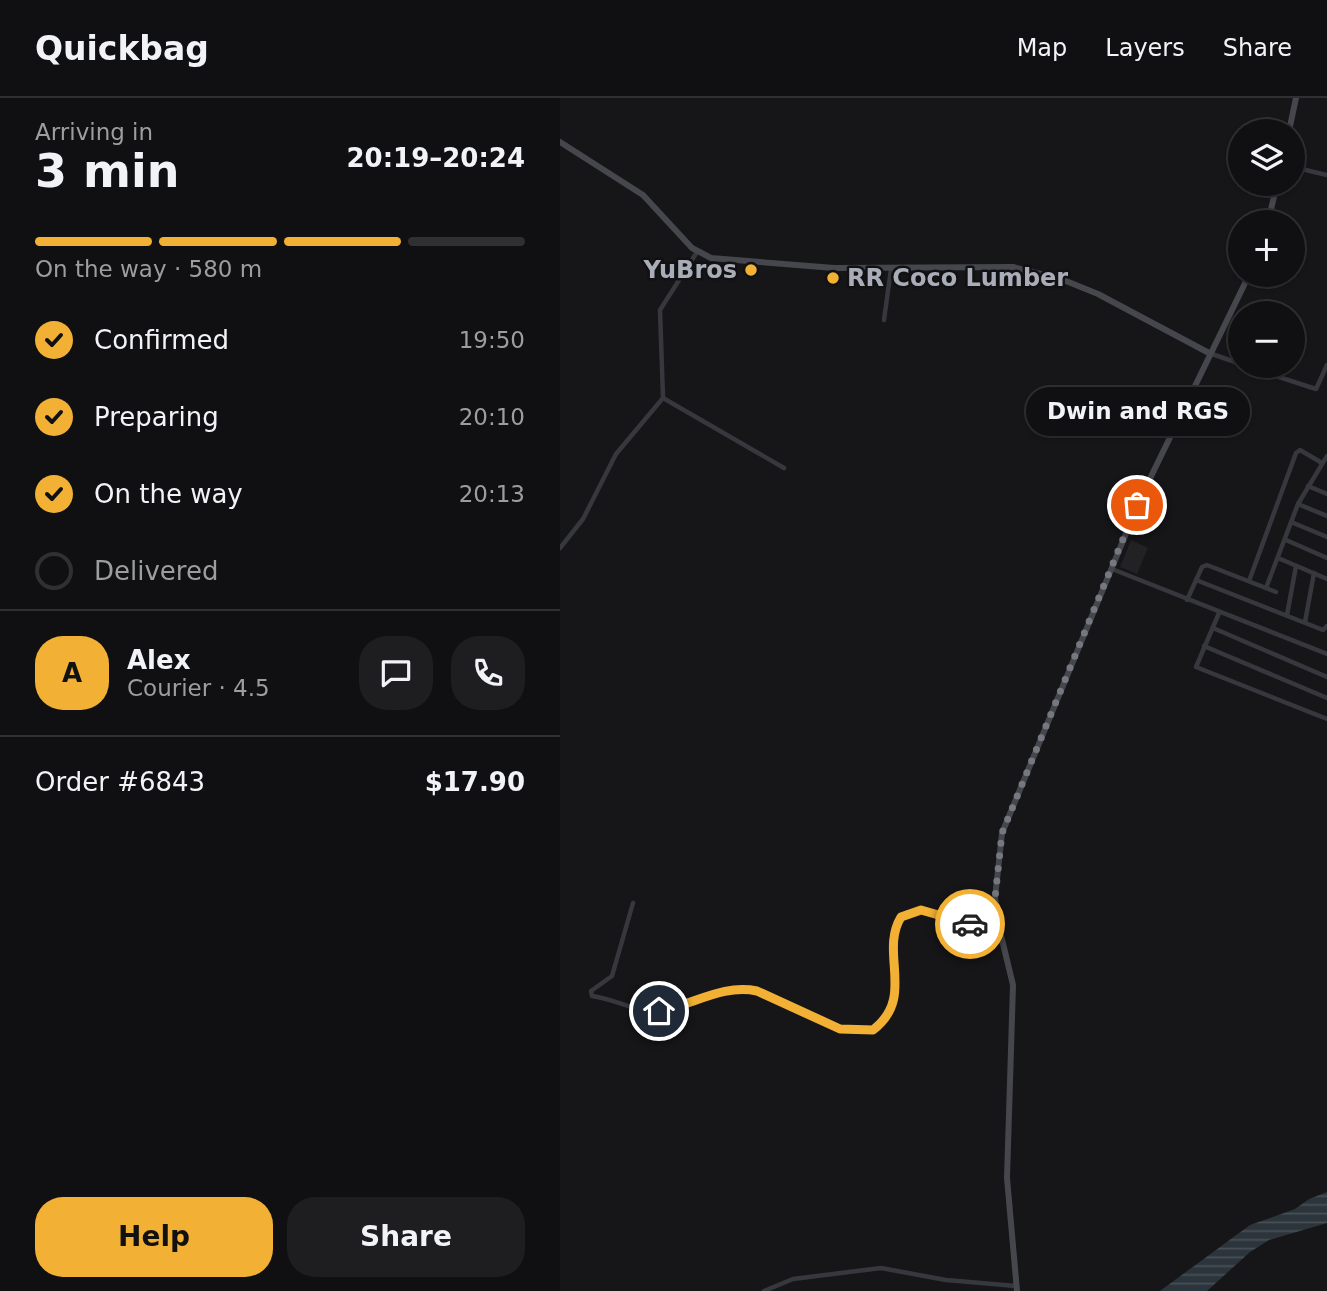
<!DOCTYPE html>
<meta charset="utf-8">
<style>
:root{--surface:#101012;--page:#1e1e20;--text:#f1f3f6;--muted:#9c9d9f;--line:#303032;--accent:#f2b134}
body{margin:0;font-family:"DejaVu Sans",sans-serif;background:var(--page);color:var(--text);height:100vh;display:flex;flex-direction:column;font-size:26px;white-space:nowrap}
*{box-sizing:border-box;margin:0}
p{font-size:23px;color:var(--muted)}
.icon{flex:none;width:38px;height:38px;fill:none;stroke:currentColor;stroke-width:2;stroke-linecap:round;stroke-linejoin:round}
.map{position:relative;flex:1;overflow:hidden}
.details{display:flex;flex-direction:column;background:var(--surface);width:560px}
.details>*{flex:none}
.controls{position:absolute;left:668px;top:21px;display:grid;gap:14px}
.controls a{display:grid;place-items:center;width:77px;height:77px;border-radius:50%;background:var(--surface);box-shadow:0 2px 5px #0004,0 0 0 2px var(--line);font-size:35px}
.pin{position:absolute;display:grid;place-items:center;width:60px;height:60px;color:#fff;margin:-30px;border:4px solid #fff;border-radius:50%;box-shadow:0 2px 7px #0007}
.courier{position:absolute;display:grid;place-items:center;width:70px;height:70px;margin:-35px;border:5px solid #f2b134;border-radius:50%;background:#fff;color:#222;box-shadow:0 2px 9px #0007}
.bubble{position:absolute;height:49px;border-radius:24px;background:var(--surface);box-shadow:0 2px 5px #0004,0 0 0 2px var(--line);font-size:23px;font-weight:600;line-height:49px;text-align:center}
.summary em{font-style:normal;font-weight:600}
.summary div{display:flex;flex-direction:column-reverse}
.summary{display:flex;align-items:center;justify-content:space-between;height:119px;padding:0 35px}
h1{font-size:46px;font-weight:600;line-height:52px}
.bar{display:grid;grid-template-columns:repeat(4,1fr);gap:10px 7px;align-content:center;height:84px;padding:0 35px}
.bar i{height:9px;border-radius:5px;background:var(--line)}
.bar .active{background:var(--accent)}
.bar p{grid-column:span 4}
.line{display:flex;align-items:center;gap:18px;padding:0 35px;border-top:2px solid var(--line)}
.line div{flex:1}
.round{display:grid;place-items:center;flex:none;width:74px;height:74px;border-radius:28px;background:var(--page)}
ol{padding:0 35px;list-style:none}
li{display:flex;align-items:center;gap:21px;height:77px}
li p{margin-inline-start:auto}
li .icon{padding:7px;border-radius:50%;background:var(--accent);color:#111;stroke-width:4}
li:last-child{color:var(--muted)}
li i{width:38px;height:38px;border:4px solid var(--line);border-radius:50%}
.cta{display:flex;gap:14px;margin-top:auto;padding:14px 35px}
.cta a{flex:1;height:80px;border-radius:28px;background:var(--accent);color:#111;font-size:28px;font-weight:600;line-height:80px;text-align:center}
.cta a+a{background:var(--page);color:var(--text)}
header{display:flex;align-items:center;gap:42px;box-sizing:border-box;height:98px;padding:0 35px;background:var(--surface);border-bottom:2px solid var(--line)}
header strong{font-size:33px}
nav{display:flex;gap:38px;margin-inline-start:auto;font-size:24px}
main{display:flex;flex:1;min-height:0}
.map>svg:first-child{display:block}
.built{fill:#222225}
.water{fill:url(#water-rules)}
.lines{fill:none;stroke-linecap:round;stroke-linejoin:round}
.street{stroke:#37383d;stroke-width:4.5}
.secondary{stroke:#45474d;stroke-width:6}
.done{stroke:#757880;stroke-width:7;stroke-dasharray:0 12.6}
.route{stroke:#f2b134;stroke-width:9}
.poi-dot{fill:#f2b134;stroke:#111113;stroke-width:2.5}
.labels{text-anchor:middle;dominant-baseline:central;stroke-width:5;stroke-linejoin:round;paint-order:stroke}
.poi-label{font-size:24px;font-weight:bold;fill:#a8adb8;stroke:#111113;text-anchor:end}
</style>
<header>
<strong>Quickbag</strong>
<nav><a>Map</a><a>Layers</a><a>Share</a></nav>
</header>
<main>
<section class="details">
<div class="summary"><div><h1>3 min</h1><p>Arriving in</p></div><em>20:19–20:24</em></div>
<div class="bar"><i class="active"></i><i class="active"></i><i class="active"></i><i></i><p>On the way · 580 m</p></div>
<ol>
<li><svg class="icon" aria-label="check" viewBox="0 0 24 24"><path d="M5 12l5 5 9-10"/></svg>Confirmed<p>19:50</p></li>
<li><svg class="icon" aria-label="check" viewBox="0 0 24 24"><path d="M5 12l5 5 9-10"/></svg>Preparing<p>20:10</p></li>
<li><svg class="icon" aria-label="check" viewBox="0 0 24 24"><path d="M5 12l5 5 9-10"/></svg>On the way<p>20:13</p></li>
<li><i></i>Delivered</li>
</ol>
<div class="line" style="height:126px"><b class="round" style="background:var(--accent);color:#111">A</b><div><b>Alex</b><p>Courier · 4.5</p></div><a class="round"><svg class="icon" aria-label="chat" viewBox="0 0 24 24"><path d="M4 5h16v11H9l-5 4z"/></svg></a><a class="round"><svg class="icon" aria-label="phone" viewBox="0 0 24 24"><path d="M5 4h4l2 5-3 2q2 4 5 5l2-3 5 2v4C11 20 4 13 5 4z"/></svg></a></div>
<div class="line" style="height:91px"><div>Order #6843</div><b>$17.90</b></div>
<div class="cta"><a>Help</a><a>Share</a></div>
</section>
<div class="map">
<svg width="767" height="1193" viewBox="0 0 767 1193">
<defs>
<pattern id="water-rules" width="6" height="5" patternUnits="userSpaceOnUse" patternTransform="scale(1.75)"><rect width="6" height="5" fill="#2c353c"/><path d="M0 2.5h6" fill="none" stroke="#485056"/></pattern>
</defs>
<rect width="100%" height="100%" fill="#161618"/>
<polygon class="built" points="571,442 588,450 577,476 560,469"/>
<polygon class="water" points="767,1094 767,1125 709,1142 690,1154 647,1193 600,1193 690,1127 735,1111 749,1101"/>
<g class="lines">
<g class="street">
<polyline points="733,69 767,77"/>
<polyline points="324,222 331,171"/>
<polyline points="649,255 681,266"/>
<polyline points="685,268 756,291 767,267"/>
<polyline points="103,300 224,370"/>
<polyline points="748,388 767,396"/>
<polyline points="738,406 767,418"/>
<polyline points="731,424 767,439"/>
<polyline points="726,442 767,460"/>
<polyline points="0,450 23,421 56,356 103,300 100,212 137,154"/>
<polyline points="718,460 767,481"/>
<polyline points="552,471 767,556"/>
<polyline points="636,482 763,532 767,528"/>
<polyline points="689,483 736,355 740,352 762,365"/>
<polyline points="706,490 738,406 767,358"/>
<polyline points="627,502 642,469 647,467 716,494"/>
<polyline points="659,515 636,569 767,621"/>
<polyline points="727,517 736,468"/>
<polyline points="745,524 754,475"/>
<polyline points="653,530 767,579"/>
<polyline points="644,548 767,600"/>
<path d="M73,805l-21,73 -21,15 1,5c24,3 44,17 69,15 29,-2 53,-24 83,-23l107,43h16l11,-5 17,-29v-66l11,-18c30,-8 62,12 93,14"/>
<polyline points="204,1193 233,1181 321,1170 386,1182 456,1188"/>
</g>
<g class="secondary">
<polyline points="729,33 736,0"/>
<polyline points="0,44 83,97 132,150 151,160 274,170 453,169 501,181 538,196 649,255"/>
<polyline points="708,124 717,86"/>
<polyline points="457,1193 447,1080 453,887 439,829 435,800 442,735 582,397 689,177"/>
</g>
</g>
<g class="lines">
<polyline class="done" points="410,826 439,829 435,800 442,735 577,407"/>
<path class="route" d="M99,913c35,-6 62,-27 98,-20l83,38 33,1c43,-33 6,-77 28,-113l20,-7 49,14"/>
</g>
<g class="poi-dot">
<circle cx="191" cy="172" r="7"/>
<circle cx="273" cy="180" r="7"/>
</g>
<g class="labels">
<g class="poi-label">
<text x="177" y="172">YuBros</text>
<text x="287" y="180" text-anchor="start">RR Coco Lumber</text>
</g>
</g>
</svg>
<div class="controls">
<a><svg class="icon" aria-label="layers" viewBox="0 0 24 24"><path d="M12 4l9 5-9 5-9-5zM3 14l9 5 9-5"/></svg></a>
<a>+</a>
<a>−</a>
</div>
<div class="pin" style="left:577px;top:407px;background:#ea580c"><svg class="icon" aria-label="bag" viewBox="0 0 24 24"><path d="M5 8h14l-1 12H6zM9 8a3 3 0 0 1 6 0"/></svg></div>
<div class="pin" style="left:99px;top:913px;background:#1f2937"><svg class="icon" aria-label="home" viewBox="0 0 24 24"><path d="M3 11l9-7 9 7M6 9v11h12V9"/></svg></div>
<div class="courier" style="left:410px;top:826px"><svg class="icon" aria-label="car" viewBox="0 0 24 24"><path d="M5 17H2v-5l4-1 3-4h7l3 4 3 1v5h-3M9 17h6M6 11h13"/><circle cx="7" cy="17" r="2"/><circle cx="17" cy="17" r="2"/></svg></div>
<div class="bubble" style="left:466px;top:289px;width:224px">Dwin and RGS</div>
</div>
</main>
